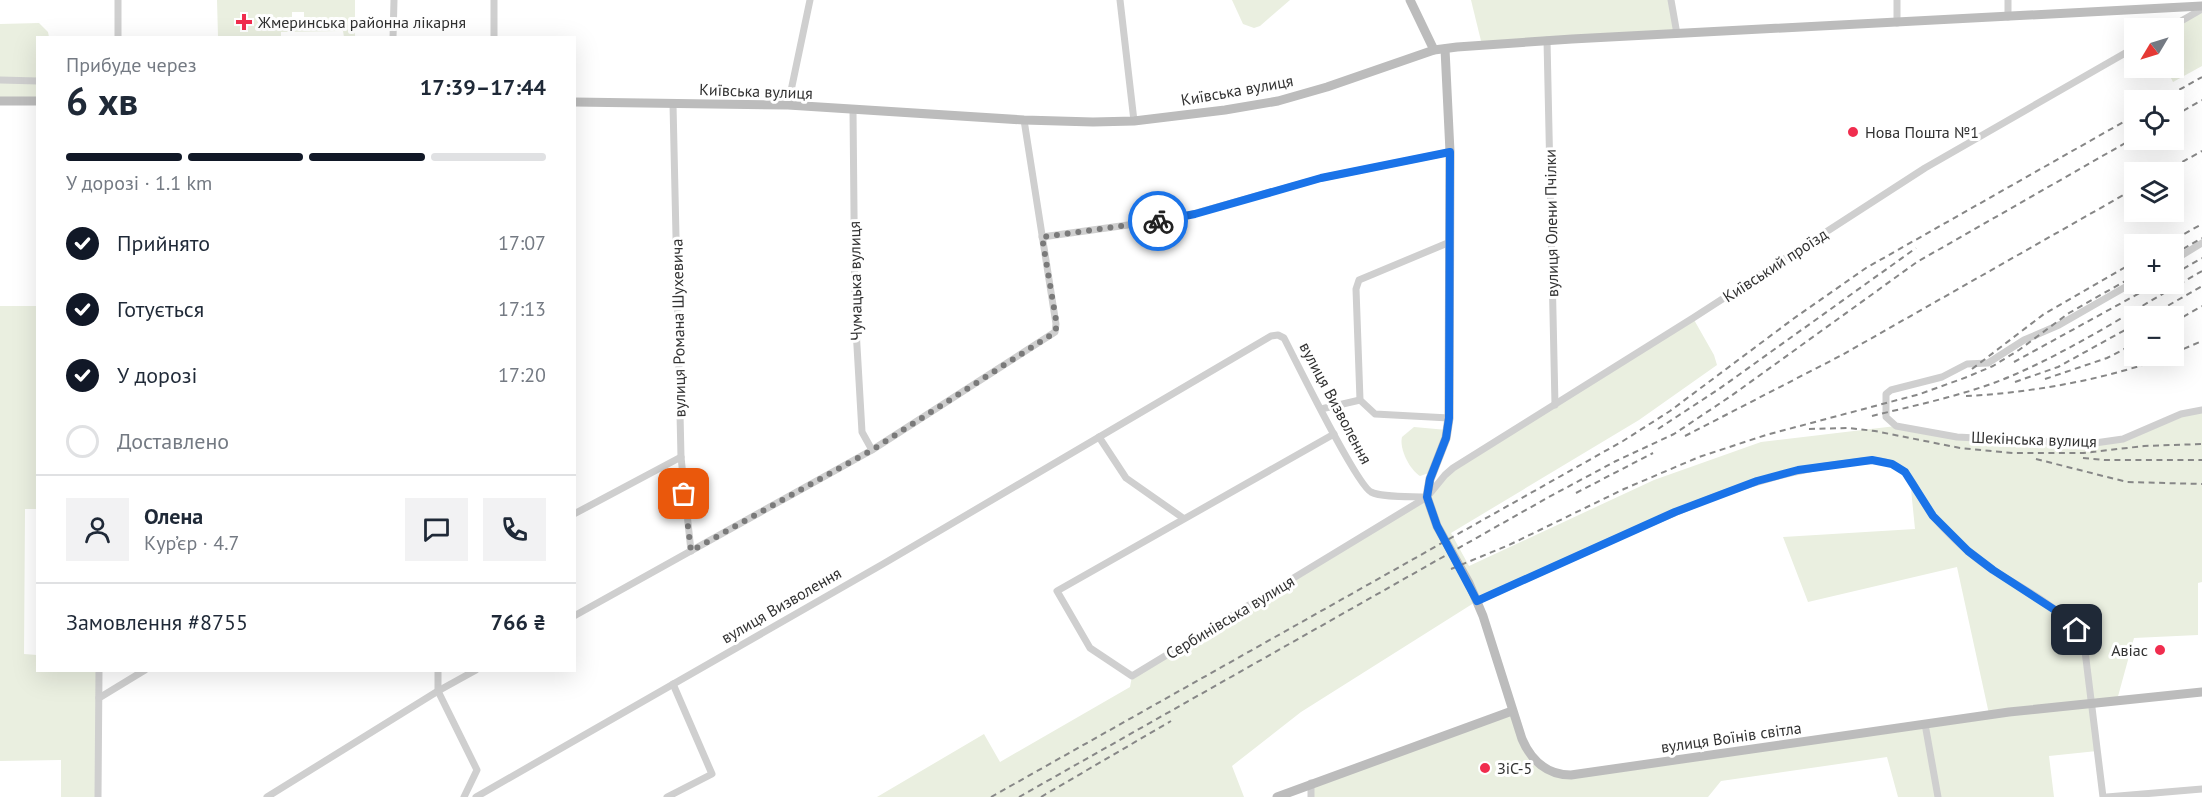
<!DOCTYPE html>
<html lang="uk">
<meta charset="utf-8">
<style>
:root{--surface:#fff;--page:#f2f2f3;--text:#1f2937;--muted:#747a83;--line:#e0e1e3;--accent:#111827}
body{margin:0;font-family:"PT Sans",sans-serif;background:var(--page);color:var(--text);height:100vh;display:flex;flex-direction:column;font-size:22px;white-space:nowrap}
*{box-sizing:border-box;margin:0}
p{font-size:20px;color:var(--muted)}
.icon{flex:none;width:33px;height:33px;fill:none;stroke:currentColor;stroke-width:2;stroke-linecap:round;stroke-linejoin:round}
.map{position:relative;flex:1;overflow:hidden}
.details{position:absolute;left:36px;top:36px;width:540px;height:636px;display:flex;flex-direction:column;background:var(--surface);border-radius:0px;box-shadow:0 6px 24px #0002}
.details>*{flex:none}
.needle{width:39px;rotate:232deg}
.controls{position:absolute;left:2124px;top:18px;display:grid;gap:12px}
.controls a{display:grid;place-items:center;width:60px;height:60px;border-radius:0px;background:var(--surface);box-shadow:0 6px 24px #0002;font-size:30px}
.pin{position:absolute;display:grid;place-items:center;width:51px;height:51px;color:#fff;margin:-26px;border-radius:12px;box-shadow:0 3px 9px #0006}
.courier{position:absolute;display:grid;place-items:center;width:60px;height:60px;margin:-30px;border:4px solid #1a73e8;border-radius:50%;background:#fff;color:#222;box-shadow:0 2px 8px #0007}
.overview em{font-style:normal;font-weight:700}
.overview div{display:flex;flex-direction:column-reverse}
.overview{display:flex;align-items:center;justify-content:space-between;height:102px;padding:0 30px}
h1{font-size:39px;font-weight:700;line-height:45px}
.bar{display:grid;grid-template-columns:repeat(4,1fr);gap:9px 6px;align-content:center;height:72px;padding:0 30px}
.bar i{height:8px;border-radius:4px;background:var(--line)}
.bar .active{background:var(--accent)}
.bar p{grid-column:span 4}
.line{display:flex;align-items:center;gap:15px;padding:0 30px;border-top:2px solid var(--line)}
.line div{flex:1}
.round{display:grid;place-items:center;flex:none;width:63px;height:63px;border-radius:0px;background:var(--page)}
ol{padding:0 30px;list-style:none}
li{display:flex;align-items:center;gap:18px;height:66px}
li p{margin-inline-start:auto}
li .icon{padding:6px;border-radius:50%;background:var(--accent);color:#fff;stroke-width:4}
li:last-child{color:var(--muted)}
li i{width:33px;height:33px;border:3px solid var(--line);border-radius:50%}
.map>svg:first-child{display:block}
.green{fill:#eaefe0;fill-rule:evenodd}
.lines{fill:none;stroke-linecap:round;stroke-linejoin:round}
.street{stroke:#cfcfcf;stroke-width:7}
.secondary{stroke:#bcbcbc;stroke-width:9}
.rail{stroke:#878787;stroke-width:2;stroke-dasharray:6 4.5;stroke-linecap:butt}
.done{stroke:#7a7a7a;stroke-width:6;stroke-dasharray:0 10.8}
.route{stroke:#1a73e8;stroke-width:8}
.poi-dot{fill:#f02d4e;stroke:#fff;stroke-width:2}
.labels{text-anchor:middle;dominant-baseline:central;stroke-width:6;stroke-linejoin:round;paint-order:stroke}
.poi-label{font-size:16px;fill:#323232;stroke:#fff;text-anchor:start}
.street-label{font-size:16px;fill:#323232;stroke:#fff}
</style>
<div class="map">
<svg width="2202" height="797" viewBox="0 0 2202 797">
<rect width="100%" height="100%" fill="#fff"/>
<g class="green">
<path d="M217,0h138v37h-11l-1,-6 -62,1v6l-63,-1zM292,12h12v17h-12z"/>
<polygon points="1232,0 1290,0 1260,26 1254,28 1243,24"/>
<polygon points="1471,0 1671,0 1677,34 1482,45"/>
<polygon points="2202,9 2202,66 2173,82 2166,68 2174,68 2174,28"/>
<polygon points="39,23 48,32 49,37 38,38 37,101 0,101 0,24"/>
<polygon points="0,306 37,306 38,509 25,509 24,654 37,655 38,670 99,671 98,797 61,797 61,760 0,761"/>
<polygon points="1693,318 1714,355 1717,365 1639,420 1451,533 1469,566 1654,480 1761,442 1896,426 1957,437 2088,444 2123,439 2161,422 2202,410 2202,582 2198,583 2198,635 2134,638 2117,700 2092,703 2097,751 2049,756 2054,797 1898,797 1887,757 1721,781 1708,797 1311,797 1311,783 1512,711 1525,748 1556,774 1989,714 1957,567 1808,602 1783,537 1915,529 1910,479 1905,472 1872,460 1757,481 1477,601 1301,712 1232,766 1244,797 877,797 984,734 1000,762 1130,687 1132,676 1427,497 1445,475"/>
<path d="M1414,427l33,3 -15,42 -12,4c-10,-6 -21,-27 -18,-39z"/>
</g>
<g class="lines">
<g class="street">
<polyline points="118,0 118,38"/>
<polyline points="494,0 494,38"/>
<polyline points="1120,0 1134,121"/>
<polyline points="1671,0 1677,34"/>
<polyline points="1897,0 1897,23"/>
<polyline points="2008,0 2008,17"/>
<polyline points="2169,28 2202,9"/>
<polyline points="393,38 394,0"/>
<polyline points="1547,40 1555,405"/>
<polyline points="0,80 38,81"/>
<polyline points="673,104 681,457 691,551"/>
<polyline points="788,105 810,0"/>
<polyline points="853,110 855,312 862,432 872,450"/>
<polyline points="1042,237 1178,218 1321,178 1450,152"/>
<polyline points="2174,260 2202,243"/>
<polyline points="2134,282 2059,325 2024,340 1988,363 1967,364 1942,377 1891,390 1886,394 1886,417 1896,426 1957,437 2088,444 2123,439 2181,414 2202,410"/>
<polyline points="1321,409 1360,400"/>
<polyline points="1449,418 1375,414 1360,400 1356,289 1359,280 1450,242"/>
<polyline points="1334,434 1057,591 1090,648 1132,676 1427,497 1445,475 1453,468 1693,318 1925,168 2134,48"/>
<polyline points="1099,437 1126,478 1183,518"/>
<polyline points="574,514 681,457"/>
<path d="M1477,601c47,-21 94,-42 140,-63 74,-33 143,-64 223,-74 18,-2 37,-7 54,1 19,8 25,34 38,50 14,17 31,33 49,47 34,25 93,46 104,89l18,146"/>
<polyline points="574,616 872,450 1055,332 1056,324 1024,120"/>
<polyline points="438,670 438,691 477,770 464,797"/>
<polyline points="99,698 145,670"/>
<polyline points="1925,724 1938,797"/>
<polyline points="98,797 99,670"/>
<polyline points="267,797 438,691 476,670"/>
<path d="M476,797l407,-233 388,-228 7,-1 6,3c12,23 72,146 87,154 12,6 42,4 56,5"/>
<polyline points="667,797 712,774 673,684"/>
<polyline points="1311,797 1311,783"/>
<polyline points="2107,797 2202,789"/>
</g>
<g class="secondary">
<polyline points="1410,0 1434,50"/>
<path d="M1445,49l5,103 -1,266 -3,20 -16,41 -3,18 10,29 32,57 14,33 39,123c9,21 25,36 49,36l438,-63 193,-20"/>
<polyline points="0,101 38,101"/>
<polyline points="574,102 788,105 1024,120 1093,122 1134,121 1225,110 1278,101 1327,87 1434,50 1457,47 1572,39 2202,6"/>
<polyline points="1277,797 1512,711"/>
</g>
<g class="rail">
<polyline points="2161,100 2202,77"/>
<polyline points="2174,116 2202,100"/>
<polyline points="2164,172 2202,151"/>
<polyline points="2166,244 2202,224"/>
<polyline points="2174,254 2202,238"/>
<polyline points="2174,274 2202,258"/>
<polyline points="2150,316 2202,286"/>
<polyline points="2174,322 2202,306"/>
<polyline points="2174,353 2202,341"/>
<polyline points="2014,362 2156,284"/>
<polyline points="1972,369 2044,314 2134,262"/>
<polyline points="2045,379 2107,358 2134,344"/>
<polyline points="2015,382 2058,367 2134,325"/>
<path d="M1966,396c64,-3 143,-17 202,-40"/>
<path d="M1872,416c44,-11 94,-21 137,-39 66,-28 131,-71 193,-106"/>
<polyline points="1658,429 1719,389 1916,248"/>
<polyline points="1809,429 1849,428 1875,431 1960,448 2013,453 2083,453 2144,446 2202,444"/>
<polyline points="1685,436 1842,355 2134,189"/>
<polyline points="2083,458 2105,460 2202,460"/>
<polyline points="2036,459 2127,482 2202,484"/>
<polyline points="1576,493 1653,453"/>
<polyline points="1451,569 1509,545 1624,489 1699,457 1766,435 1920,394 1967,377 1993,366 2019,350 2069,313 2134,276"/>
<polyline points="991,797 1623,441 1670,411 1793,319 1866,268 2134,116"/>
<polyline points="1019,797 1547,498 1616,461 1674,434 1731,396 1917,262 2134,138"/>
<polyline points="1041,797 1171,721"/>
</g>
</g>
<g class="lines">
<polyline class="done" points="684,494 691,551 872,450 1054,333 1057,326 1042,237 1158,221"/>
<polyline class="route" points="1158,221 1195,214 1321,178 1450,152 1449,418 1446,438 1430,479 1427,497 1437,526 1477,601 1675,512 1757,481 1798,470 1872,460 1892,464 1905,472 1933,516 1968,551 1993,570 2061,614 2077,630"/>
</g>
<g class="poi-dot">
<path d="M241 13h6v6h6v6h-6v6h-6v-6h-6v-6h6z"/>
<circle cx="1853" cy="132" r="6"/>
<circle cx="2160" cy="650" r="6"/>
<circle cx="1485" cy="768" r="6"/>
</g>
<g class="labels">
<g class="poi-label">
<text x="258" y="22">Жмеринська районна лікарня</text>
<text x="1865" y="132">Нова Пошта №1</text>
<text x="2148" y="650" text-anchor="end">Авіас</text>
<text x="1497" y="768">ЗіС-5</text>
</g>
<g class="street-label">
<text transform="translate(1237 90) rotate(-10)">Київська вулиця</text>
<text transform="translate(756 91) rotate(2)">Київська вулиця</text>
<text transform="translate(1551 223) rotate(-91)">вулиця Олени Пчілки</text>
<text transform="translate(1775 265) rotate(-33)">Київський проїзд</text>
<text transform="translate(855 281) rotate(-91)">Чумацька вулиця</text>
<text transform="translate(678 328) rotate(-91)">вулиця Романа Шухевича</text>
<text transform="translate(1336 403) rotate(62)">вулиця Визволення</text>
<text transform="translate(2034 439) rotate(2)">Шекінська вулиця</text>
<text transform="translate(781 605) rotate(-30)">вулиця Визволення</text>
<text transform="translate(1230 617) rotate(-31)">Сербинівська вулиця</text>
<text transform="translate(1731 737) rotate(-8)">вулиця Воїнів світла</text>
</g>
</g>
</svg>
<div class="controls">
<a><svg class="needle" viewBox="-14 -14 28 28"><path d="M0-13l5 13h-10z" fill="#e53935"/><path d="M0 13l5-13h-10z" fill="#747a83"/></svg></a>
<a><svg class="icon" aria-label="locate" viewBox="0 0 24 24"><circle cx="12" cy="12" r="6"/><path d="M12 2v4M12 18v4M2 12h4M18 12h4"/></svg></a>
<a><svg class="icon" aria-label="layers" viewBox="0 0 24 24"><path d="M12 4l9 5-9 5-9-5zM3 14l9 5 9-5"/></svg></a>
<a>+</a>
<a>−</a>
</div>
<div class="pin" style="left:684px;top:494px;background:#ea580c"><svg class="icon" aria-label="bag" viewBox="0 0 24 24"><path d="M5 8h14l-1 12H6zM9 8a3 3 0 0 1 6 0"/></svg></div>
<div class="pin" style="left:2077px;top:630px;background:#1f2937"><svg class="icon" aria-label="home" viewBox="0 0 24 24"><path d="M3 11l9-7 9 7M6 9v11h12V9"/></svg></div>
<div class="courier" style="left:1158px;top:221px"><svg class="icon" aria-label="bike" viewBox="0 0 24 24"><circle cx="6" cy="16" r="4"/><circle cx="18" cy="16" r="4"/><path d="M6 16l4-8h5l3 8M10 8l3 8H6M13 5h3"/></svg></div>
<section class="details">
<div class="overview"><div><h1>6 хв</h1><p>Прибуде через</p></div><em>17:39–17:44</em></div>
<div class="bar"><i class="active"></i><i class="active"></i><i class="active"></i><i></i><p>У дорозі · 1.1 km</p></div>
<ol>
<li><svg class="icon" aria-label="check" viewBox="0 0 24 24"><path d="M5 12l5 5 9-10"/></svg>Прийнято<p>17:07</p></li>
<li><svg class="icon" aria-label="check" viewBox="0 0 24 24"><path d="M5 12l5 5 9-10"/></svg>Готується<p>17:13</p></li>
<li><svg class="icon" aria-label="check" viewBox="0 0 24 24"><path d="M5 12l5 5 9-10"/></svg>У дорозі<p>17:20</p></li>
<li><i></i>Доставлено</li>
</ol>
<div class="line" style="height:108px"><a class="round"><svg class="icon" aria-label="person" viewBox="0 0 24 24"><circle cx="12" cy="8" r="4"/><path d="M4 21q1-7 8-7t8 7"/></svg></a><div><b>Олена</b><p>Кур’єр · 4.7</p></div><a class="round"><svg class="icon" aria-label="chat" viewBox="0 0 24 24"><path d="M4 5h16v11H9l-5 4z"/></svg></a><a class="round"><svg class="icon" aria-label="phone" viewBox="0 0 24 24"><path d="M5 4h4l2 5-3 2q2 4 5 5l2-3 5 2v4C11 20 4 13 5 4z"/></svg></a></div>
<div class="line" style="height:78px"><div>Замовлення #8755</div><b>766 ₴</b></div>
</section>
</div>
